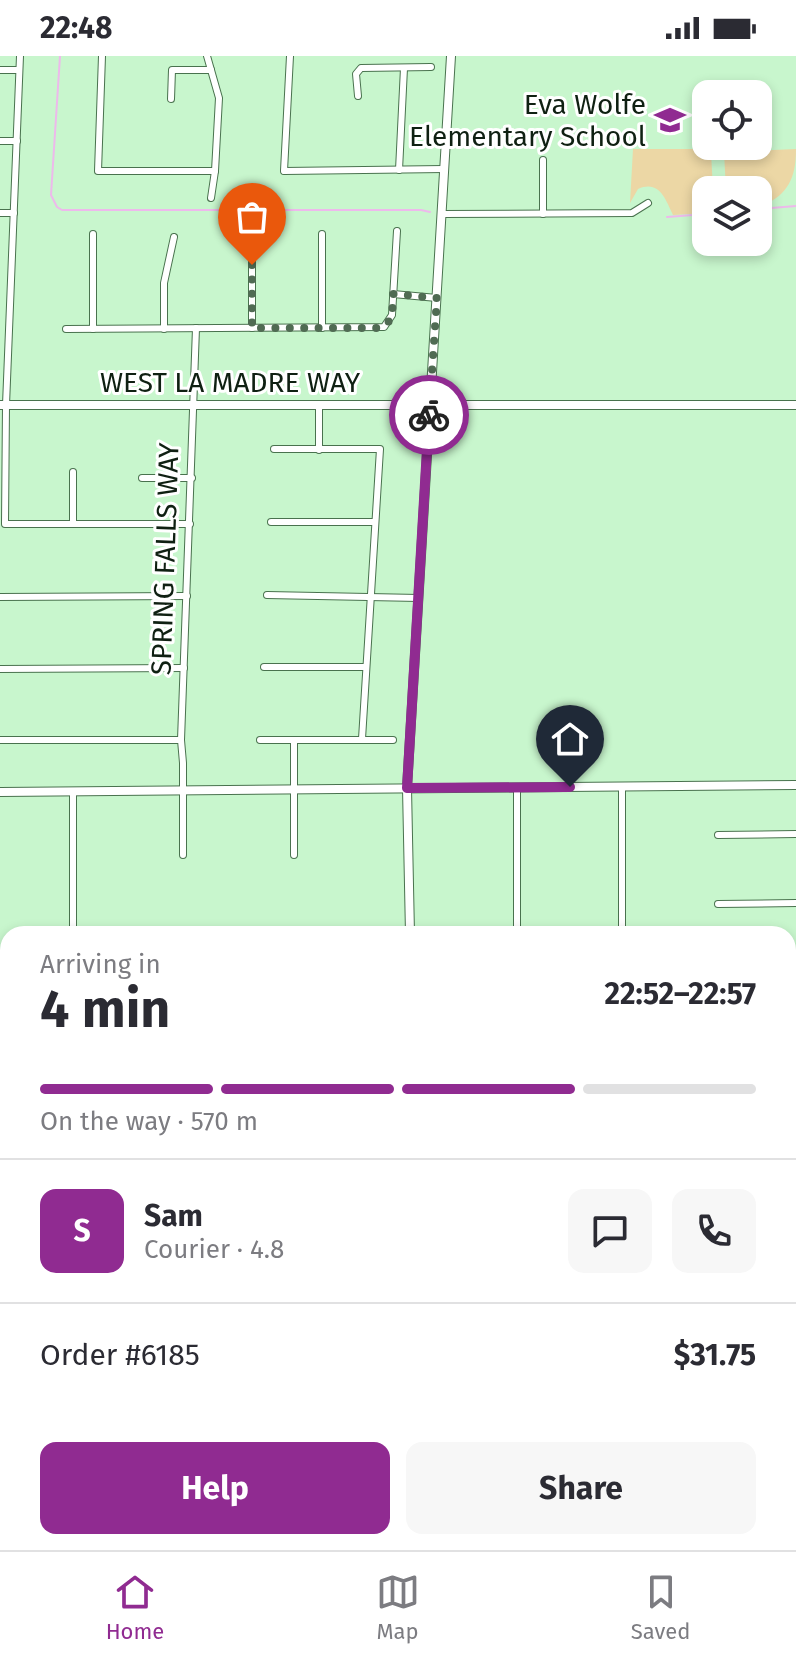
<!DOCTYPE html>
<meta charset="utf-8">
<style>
:root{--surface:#fff;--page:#f7f7f7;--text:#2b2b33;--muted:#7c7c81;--line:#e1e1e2;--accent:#902b91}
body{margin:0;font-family:"Fira Sans",sans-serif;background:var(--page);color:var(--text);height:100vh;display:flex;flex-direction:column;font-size:30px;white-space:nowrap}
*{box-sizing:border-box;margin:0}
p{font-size:26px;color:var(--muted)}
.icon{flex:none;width:44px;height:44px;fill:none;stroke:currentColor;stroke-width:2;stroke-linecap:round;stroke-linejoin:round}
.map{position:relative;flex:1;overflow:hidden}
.details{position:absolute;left:0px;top:870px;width:796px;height:624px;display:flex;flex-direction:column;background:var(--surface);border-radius:24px 24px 0 0;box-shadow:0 4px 12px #0003}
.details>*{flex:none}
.tools{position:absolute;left:692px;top:24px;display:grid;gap:16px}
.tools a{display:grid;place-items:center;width:80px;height:80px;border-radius:16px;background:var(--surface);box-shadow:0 4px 12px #0003;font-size:40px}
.pin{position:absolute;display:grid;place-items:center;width:68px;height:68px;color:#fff;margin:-82px -34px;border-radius:50% 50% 50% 0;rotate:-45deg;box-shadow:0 0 8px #0007}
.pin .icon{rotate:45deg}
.courier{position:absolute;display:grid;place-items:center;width:80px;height:80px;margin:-40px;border:6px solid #902b91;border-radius:50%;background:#fff;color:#222;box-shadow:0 2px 10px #0007}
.summary em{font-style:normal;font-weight:700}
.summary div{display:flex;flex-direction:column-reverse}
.summary{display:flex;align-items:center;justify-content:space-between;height:136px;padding:0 40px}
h1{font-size:52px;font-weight:700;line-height:60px}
.bar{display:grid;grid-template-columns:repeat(4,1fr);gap:12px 8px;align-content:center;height:96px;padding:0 40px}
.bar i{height:10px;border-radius:6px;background:var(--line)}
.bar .on{background:var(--accent)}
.bar p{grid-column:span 4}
.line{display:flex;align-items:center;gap:20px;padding:0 40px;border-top:2px solid var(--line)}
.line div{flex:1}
.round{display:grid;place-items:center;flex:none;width:84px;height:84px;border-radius:16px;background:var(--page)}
.primary-button{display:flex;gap:16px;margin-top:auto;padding:16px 40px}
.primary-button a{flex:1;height:92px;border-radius:16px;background:var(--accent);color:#fff;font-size:32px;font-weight:700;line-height:92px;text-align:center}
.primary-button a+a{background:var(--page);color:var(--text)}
.status{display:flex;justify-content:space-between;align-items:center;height:56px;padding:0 40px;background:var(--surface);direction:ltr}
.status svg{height:22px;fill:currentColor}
.tabs{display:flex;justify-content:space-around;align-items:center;height:112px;border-top:2px solid var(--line);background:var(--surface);font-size:22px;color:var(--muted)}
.tabs a{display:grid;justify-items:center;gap:4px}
.tabs .on{color:var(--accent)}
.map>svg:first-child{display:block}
.green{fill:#ecd7a5}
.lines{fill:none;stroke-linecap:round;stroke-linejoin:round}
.stream{stroke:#edb9eb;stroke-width:2}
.street-casing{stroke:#49724e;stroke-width:8}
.secondary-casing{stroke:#49724e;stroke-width:10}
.street{stroke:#fff;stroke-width:6}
.secondary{stroke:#fff;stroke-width:8}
.done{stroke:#506b53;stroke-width:8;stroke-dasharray:0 14.4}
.route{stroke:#902b91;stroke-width:10}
.labels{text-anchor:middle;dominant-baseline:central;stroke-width:6;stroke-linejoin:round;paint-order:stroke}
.poi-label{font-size:28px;fill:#0f2012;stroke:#fff;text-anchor:end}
.street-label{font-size:28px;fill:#0f2012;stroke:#fff}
</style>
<div class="status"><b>22:48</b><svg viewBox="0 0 49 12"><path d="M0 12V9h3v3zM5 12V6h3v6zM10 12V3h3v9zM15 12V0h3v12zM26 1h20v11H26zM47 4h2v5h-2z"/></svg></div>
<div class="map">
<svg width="796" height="1494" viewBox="0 0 796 1494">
<rect width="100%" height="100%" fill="#c8f6cd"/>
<g class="green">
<path d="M633,93h73v2l5,1 2,38h-7v23l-33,2c-8,-17 -14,-35 -35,-26l-8,14z"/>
<path d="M796,93c0,31 -9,47 -38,59v-18h-32l-2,-38z"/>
</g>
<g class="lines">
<g class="stream">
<polyline points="60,0 51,139 57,151 62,154 421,154 430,156"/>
<polyline points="758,153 796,150"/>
<polyline points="667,161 706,158"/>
</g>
<defs>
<g id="street">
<polyline points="20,0 6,349 5,468 190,468"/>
<polyline points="102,0 98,115 215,115"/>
<polyline points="207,0 219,42 215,115 211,142"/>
<polyline points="290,0 284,115 444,113"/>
<polyline points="0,14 19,14"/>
<polyline points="358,40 356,18 361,12 431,11"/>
<polyline points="171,43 172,14 211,14"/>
<polyline points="0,85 17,85"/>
<polyline points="399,114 404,12"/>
<polyline points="0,157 14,157"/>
<polyline points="441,158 632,157 648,147"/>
<polyline points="543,158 543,104"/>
<polyline points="93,178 93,273"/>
<polyline points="252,178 252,272"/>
<polyline points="322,178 322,272"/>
<polyline points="393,238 437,242"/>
<polyline points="66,273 384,271 392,259 397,175"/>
<polyline points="164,273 164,227 174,181"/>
<polyline points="319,349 319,394"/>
<polyline points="274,393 380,393 362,683"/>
<polyline points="142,422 192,422"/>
<polyline points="271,466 375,466"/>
<polyline points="73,468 73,416"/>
<polyline points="267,539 419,542"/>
<polyline points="0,541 187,540"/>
<polyline points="264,611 366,611"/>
<polyline points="0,613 184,612"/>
<polyline points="0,684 181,684"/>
<polyline points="260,684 393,684"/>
<polyline points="294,684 294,799"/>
<polyline points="73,735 73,878"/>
<polyline points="718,779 796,778"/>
<polyline points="183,799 183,707 181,684 196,272"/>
<polyline points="718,848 796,847"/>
<polyline points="517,878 517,731"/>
<polyline points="622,878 622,730"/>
<polyline points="788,916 796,916"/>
<polyline points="788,985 796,985"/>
<polyline points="788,1055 796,1054"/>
<polyline points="788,1199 796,1199"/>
<polyline points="788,1276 796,1276"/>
<polyline points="788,1367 796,1366"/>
</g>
<g id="secondary">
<polyline points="0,349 796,349"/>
<polyline points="0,736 796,729"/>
<polyline points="410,878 407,732 451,0"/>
<polyline points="788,1125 796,1125"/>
<polyline points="32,1486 33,1494"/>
<polyline points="420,1486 420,1494"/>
</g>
</defs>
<use href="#street" class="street-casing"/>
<use href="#secondary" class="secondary-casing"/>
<use href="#street" class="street"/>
<use href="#secondary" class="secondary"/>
</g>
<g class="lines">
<path class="done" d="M252,209v63h126c17,-4 14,-20 15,-34l44,4 -8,117"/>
<polyline class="route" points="429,359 407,732 570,731"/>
</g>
<defs>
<symbol id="school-bare" viewBox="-9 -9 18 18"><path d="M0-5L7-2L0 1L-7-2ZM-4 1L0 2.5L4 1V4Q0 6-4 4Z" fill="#902b91" stroke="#fff" stroke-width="2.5" paint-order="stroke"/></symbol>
</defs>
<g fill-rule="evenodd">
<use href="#school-bare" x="648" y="42" width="44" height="44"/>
</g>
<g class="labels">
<g class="poi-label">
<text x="646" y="48">Eva Wolfe<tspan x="646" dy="32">Elementary School</tspan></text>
</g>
<g class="street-label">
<text x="230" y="326">WEST LA MADRE WAY</text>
<text transform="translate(165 503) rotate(-88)">SPRING FALLS WAY</text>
</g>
</g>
</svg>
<div class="tools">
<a><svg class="icon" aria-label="locate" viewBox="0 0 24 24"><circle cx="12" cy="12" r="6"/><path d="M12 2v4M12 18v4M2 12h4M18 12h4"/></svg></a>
<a><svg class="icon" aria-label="layers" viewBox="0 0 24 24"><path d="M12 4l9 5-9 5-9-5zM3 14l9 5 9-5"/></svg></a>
</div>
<div class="pin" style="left:252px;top:209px;background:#ea580c"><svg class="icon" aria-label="bag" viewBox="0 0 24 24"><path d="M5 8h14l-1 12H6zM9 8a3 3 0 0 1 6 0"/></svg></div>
<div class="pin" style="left:570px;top:731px;background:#1f2937"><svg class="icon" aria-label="home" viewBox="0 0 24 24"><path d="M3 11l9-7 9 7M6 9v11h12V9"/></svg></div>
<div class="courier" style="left:429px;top:359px"><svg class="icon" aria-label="bike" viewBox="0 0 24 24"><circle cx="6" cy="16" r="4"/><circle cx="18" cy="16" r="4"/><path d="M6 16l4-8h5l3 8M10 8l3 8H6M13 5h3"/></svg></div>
<section class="details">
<div class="summary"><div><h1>4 min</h1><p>Arriving in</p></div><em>22:52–22:57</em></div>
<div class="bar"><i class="on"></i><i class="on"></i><i class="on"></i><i></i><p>On the way · 570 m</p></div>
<div class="line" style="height:144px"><b class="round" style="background:var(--accent);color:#fff">S</b><div><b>Sam</b><p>Courier · 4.8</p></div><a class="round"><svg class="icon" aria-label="chat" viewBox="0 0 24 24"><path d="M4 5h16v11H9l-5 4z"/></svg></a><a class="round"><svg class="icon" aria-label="phone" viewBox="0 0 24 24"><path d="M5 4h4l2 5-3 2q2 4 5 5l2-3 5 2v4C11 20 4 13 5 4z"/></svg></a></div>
<div class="line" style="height:104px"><div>Order #6185</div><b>$31.75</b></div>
<div class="primary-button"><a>Help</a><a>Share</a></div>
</section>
</div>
<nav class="tabs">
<a class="on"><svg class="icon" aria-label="home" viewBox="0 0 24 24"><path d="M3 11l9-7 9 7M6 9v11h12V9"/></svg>Home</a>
<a><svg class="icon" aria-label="map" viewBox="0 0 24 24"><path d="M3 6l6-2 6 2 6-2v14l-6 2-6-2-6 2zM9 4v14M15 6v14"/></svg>Map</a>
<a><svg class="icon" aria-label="saved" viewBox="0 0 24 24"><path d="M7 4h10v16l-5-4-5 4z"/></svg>Saved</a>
</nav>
